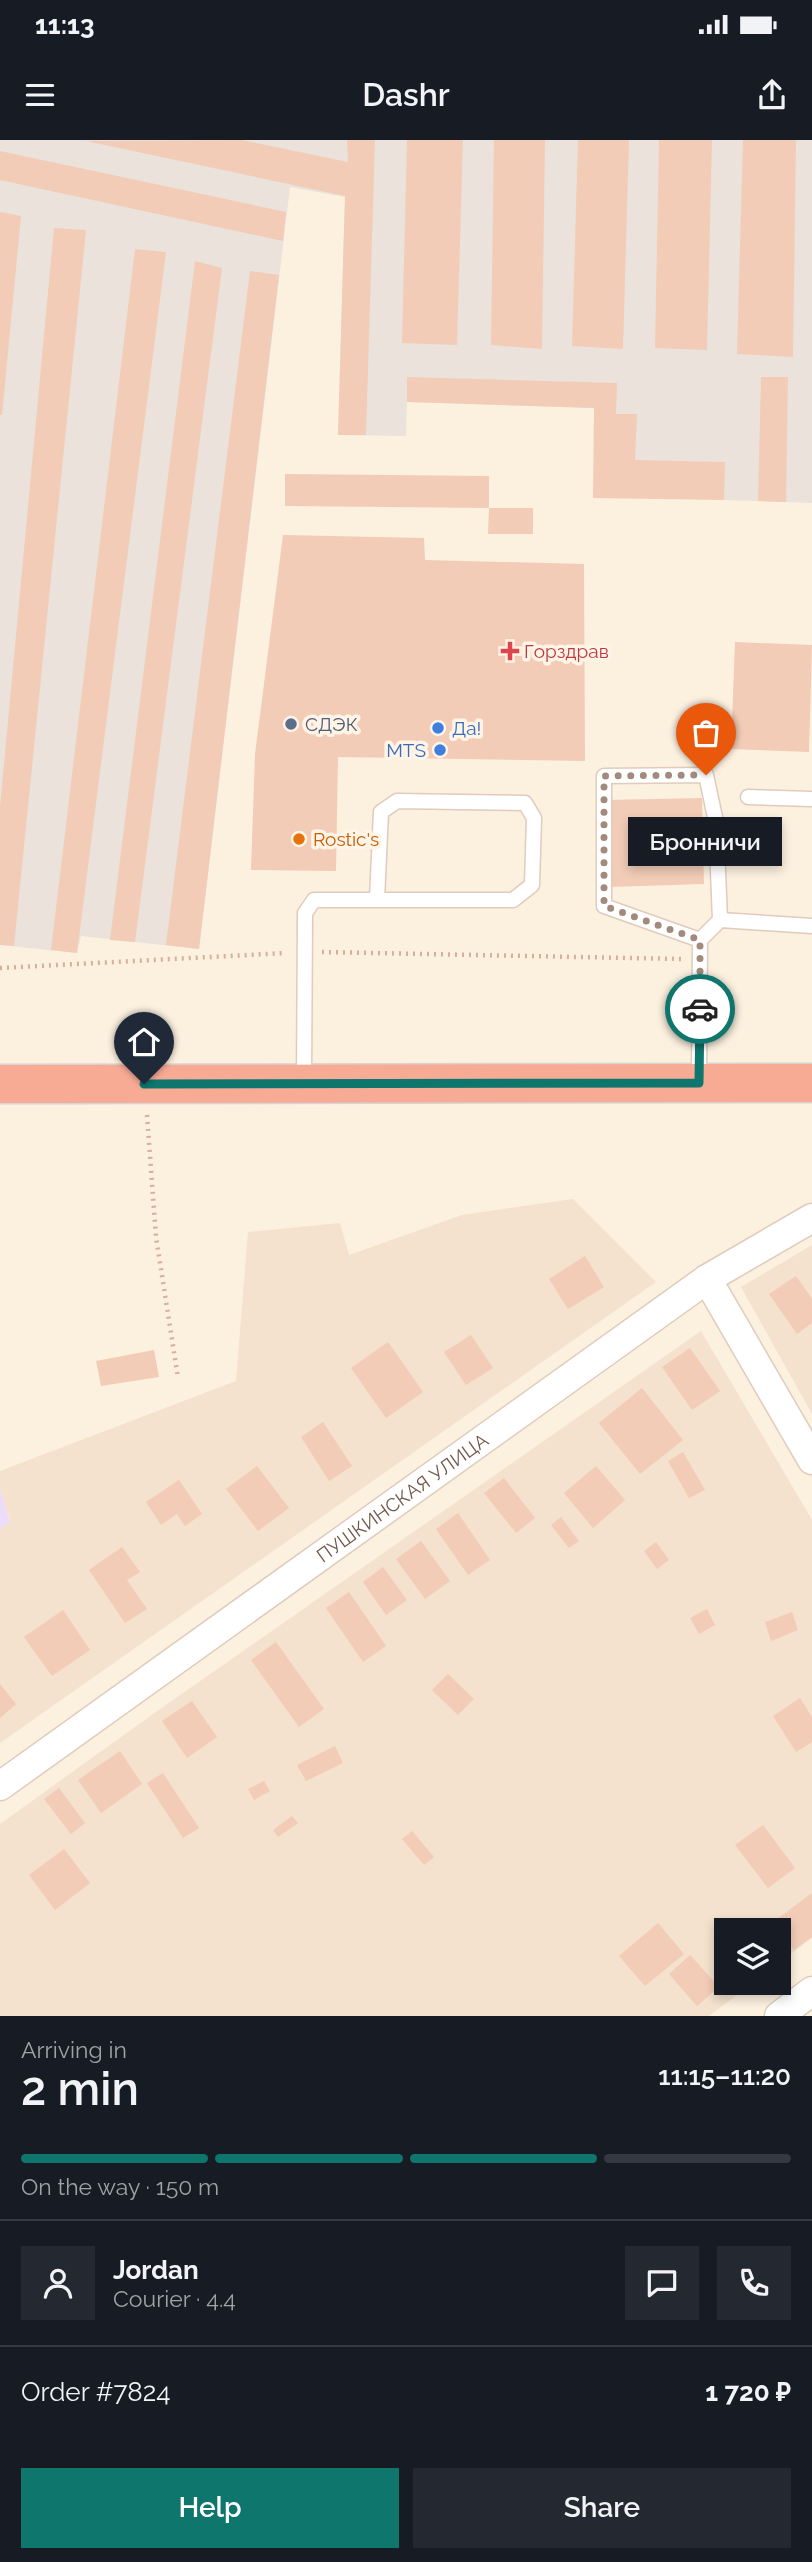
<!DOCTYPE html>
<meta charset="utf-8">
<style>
:root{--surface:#171b24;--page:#242831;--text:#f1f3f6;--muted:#9ea1a6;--line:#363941;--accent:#0f766e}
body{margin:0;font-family:Raleway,sans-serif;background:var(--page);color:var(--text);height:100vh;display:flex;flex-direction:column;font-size:26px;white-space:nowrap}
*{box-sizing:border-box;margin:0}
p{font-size:23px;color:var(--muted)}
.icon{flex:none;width:38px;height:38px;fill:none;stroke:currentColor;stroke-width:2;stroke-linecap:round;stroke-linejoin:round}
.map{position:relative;height:1876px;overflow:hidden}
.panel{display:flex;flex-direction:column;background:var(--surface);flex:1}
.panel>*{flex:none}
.buttons{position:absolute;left:714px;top:1778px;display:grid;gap:14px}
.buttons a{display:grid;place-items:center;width:77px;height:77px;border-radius:0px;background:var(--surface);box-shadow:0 4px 10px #0003;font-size:35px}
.pin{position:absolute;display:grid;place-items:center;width:60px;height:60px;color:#fff;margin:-72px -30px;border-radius:50% 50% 50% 0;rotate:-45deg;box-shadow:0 0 7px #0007}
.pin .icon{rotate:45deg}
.courier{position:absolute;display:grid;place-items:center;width:70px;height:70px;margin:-35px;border:5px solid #0f766e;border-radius:50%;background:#fff;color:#222;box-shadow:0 2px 9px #0007}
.bubble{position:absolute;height:49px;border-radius:0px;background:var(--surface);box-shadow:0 4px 10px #0003;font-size:23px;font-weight:600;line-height:49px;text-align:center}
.head em{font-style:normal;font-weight:600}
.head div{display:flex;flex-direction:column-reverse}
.head{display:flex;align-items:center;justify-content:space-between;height:119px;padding:0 21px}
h1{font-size:46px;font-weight:600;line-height:52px}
.bar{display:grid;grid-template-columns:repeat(4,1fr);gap:10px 7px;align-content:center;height:84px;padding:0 21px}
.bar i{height:9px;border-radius:5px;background:var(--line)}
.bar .active{background:var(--accent)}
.bar p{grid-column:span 4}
.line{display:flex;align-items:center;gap:18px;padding:0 21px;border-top:2px solid var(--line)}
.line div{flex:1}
.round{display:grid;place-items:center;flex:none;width:74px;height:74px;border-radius:0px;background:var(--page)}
.button{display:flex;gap:14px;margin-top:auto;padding:14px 21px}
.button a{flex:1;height:80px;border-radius:0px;background:var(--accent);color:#fff;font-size:28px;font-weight:600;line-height:80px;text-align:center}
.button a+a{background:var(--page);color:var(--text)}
.status{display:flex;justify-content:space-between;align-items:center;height:49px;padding:0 35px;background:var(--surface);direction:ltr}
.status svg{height:19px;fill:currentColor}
header{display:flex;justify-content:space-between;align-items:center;height:91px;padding:0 21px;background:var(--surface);font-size:32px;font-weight:600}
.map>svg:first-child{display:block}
.residential{fill:#f4e1ce}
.industrial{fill:#eae2db}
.education{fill:#eddcf8}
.building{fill:#f2ccb7}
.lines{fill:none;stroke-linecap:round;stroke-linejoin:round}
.lane-casing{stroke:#e0cbbc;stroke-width:17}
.street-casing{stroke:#e0cbbc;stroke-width:31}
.highway-casing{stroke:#dad3cf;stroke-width:41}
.path{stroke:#d6af9b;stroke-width:4.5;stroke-dasharray:2 5;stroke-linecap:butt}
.lane{stroke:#fff;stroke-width:14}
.street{stroke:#fff;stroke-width:28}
.highway{stroke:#f7ab95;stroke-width:38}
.done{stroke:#a28b7c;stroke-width:7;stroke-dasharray:0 12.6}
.route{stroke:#0f766e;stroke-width:9}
.health-dot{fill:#e0444e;stroke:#fff4e5;stroke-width:2.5}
.service-dot{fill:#5c6f8a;stroke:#fff4e5;stroke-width:2.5}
.shop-dot{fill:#3f7fe0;stroke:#fff4e5;stroke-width:2.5}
.food-dot{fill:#e8710a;stroke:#fff4e5;stroke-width:2.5}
.labels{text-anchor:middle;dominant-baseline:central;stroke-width:7;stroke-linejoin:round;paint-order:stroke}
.health-label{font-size:19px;fill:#be3a42;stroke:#fff4e5;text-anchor:start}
.service-label{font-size:19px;fill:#4e5e75;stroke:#fff4e5;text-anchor:start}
.shop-label{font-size:19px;fill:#366cbe;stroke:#fff4e5;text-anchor:start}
.food-label{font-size:19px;fill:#c56008;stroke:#fff4e5;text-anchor:start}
.street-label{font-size:19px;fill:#725547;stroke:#fff4e5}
</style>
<div class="status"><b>11:13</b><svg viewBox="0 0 49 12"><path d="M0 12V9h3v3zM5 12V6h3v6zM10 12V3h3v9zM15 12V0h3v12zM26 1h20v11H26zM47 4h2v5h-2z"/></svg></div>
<header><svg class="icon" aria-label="menu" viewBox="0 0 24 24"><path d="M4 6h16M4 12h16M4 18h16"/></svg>Dashr<svg class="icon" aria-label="share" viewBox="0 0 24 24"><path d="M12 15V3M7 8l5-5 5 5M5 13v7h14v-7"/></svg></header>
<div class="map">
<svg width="812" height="1876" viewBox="0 0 812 1876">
<rect width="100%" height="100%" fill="#fcf0df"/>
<g class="residential">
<polygon points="573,1059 656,1142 0,1603 0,1389 10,1381 0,1348 0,1331 236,1241 248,1092 340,1083 349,1115 462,1075"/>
<polygon points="812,1105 812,1274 741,1147"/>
<polygon points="701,1191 812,1380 812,1798 779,1823 779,1790 726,1790 726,1843 753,1843 709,1876 0,1876 0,1684 153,1574"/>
</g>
<polygon class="industrial" points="0,0 812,0 812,363 724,360 724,322 594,320 594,268 407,262 406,296 338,295 345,57 290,47 199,809 81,796 77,813 0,805"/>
<polygon class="education" points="0,1348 10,1382 0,1389"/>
<g class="building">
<polygon points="242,0 348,22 347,0 375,0 366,295 338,295 345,56 86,1"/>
<polygon points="407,0 463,0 457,205 402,203"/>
<polygon points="494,0 545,0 542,209 491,205"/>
<polygon points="578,0 629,0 623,209 572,206"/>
<polygon points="659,0 712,0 707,210 655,208"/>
<polygon points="743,0 796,0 793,217 737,214"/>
<polygon points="0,11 286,72 283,101 0,40"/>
<polygon points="0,72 21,76 2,275 0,275"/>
<polygon points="54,88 86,90 14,806 0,805 0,667"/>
<polygon points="135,109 166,112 77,813 51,810"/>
<polygon points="195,121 222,128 135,802 110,800"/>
<polygon points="250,131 279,135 199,809 166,805"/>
<polygon points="407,237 617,243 616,274 637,274 635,320 725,322 724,360 593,358 594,268 407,262"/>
<polygon points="761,237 788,237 786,362 758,361"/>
<polygon points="285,334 489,336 489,368 533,368 533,394 488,394 489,368 285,366"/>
<polygon points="283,395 424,398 425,420 584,424 585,621 338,617 336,731 251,730 255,614"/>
<polygon points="735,502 812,505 809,612 731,609"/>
<polygon points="702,658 704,744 609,747 607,660"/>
<polygon points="585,1116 604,1147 568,1169 549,1139"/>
<polygon points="796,1136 812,1159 812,1183 797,1194 769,1154"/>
<polygon points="471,1195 493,1228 466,1245 444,1212"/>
<polygon points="388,1202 423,1252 386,1278 351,1228"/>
<polygon points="690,1208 720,1251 692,1270 662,1227"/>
<polygon points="154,1210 159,1237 101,1246 96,1221"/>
<polygon points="642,1248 683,1300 640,1334 599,1283"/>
<polygon points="323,1282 352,1326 329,1341 301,1297"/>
<polygon points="683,1312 705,1350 689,1358 668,1321"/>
<polygon points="257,1326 289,1368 258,1391 226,1349"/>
<polygon points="596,1326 625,1360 593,1388 564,1353"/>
<polygon points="504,1338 535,1378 516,1393 484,1353"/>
<polygon points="179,1340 202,1374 185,1386 177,1374 161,1385 146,1362"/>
<polygon points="458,1373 490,1420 468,1435 436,1389"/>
<polygon points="561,1377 579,1401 569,1408 551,1385"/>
<polygon points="421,1401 450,1441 425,1459 396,1419"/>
<polygon points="656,1402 669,1420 657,1429 644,1411"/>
<polygon points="122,1407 140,1432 127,1440 147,1469 125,1483 89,1430"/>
<polygon points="383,1427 407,1460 386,1475 363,1442"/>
<polygon points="349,1452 386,1506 363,1522 326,1468"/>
<polygon points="707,1469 715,1485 699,1494 690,1478"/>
<polygon points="63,1470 90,1510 52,1536 24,1497"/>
<polygon points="792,1472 798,1490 771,1501 765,1482"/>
<polygon points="276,1502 324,1569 299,1587 251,1520"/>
<polygon points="448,1534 474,1559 458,1575 432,1550"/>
<polygon points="0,1544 16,1564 0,1578"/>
<polygon points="800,1558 812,1577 812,1602 796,1612 773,1576"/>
<polygon points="192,1561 217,1597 187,1618 162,1581"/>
<polygon points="335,1606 343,1623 306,1641 297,1625"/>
<polygon points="120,1611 142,1644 101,1673 78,1640"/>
<polygon points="163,1633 199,1688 183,1698 147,1643"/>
<polygon points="264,1641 270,1651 254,1660 248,1649"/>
<polygon points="59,1648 85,1683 71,1694 44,1659"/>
<polygon points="292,1676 298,1683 278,1697 273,1690"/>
<polygon points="763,1685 795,1728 768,1748 735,1705"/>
<polygon points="412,1691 434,1717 424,1725 402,1699"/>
<polygon points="64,1709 90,1743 55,1770 29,1735"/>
<polygon points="812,1753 812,1797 794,1810 773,1782"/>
<polygon points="658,1783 684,1814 645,1846 619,1816"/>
<polygon points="690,1815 719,1847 697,1866 669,1834"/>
</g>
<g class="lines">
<defs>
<g id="lane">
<polyline points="748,657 812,659"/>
<polyline points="700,800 604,766 604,636 706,635 716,682 720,780"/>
<polyline points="304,941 305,773 314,760 513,760 532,745 534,678 525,663 397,661 381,672 377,759"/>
<polyline points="699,941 700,800 720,780 812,786"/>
</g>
<g id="street">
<polyline points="707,1139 812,1320"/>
<path id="s1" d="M0,1646l707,-507 105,-61"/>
<polyline points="779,1876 812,1851"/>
</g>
<polyline id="highway" points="0,944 812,943"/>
</defs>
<use href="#lane" class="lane-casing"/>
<use href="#street" class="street-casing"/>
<use href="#highway" class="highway-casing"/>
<g class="path">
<polyline points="322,812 681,819"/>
<polyline points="0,828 286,813"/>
<polyline points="147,975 156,1097 178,1238"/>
</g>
<use href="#lane" class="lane"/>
<use href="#street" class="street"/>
<use href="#highway" class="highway"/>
</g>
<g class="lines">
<polyline class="done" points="700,869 700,800 604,766 604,636 706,635"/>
<polyline class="route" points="144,944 699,943 700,869"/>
</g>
<path class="health-dot" d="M506.5 500.5h7v7h7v7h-7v7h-7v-7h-7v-7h7z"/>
<circle class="service-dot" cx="291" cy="584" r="7"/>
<g class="shop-dot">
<circle cx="438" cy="588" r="7"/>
<circle cx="440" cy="610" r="7"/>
</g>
<circle class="food-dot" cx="299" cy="699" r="7"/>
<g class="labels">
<g class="health-label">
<text x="524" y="511">Горздрав</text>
</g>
<g class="service-label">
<text x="305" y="584">СДЭК</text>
</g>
<g class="shop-label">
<text x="452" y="588">Да!</text>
<text x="426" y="610" text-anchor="end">MTS</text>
</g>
<g class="food-label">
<text x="313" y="699">Rostic's</text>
</g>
<g class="street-label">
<text stroke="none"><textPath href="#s1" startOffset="495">ПУШКИНСКАЯ УЛИЦА</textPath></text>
</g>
</g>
</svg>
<div class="buttons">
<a><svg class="icon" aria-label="layers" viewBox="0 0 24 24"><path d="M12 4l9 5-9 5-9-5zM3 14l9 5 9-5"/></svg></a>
</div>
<div class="pin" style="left:706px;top:635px;background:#ea580c"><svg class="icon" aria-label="bag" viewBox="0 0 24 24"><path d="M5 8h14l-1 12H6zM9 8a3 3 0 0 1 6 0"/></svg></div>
<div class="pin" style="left:144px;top:944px;background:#1f2937"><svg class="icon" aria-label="home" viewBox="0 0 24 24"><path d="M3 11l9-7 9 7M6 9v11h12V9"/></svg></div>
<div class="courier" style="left:700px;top:869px"><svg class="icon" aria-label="car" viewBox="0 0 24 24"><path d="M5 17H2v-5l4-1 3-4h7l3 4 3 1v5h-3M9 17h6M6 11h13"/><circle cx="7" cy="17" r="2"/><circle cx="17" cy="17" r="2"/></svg></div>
<div class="bubble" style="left:628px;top:677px;width:154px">Бронничи</div>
</div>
<section class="panel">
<div class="head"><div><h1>2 min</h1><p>Arriving in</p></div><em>11:15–11:20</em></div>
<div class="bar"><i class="active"></i><i class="active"></i><i class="active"></i><i></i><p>On the way · 150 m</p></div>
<div class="line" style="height:126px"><a class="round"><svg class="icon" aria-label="person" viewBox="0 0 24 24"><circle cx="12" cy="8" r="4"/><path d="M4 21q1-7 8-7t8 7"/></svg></a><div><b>Jordan</b><p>Courier · 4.4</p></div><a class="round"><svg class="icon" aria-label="chat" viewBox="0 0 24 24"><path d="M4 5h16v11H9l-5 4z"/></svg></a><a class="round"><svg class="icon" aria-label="phone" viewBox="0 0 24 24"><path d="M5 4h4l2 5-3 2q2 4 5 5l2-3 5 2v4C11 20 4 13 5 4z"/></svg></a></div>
<div class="line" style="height:91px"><div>Order #7824</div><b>1 720 ₽</b></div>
<div class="button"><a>Help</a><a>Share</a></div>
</section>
